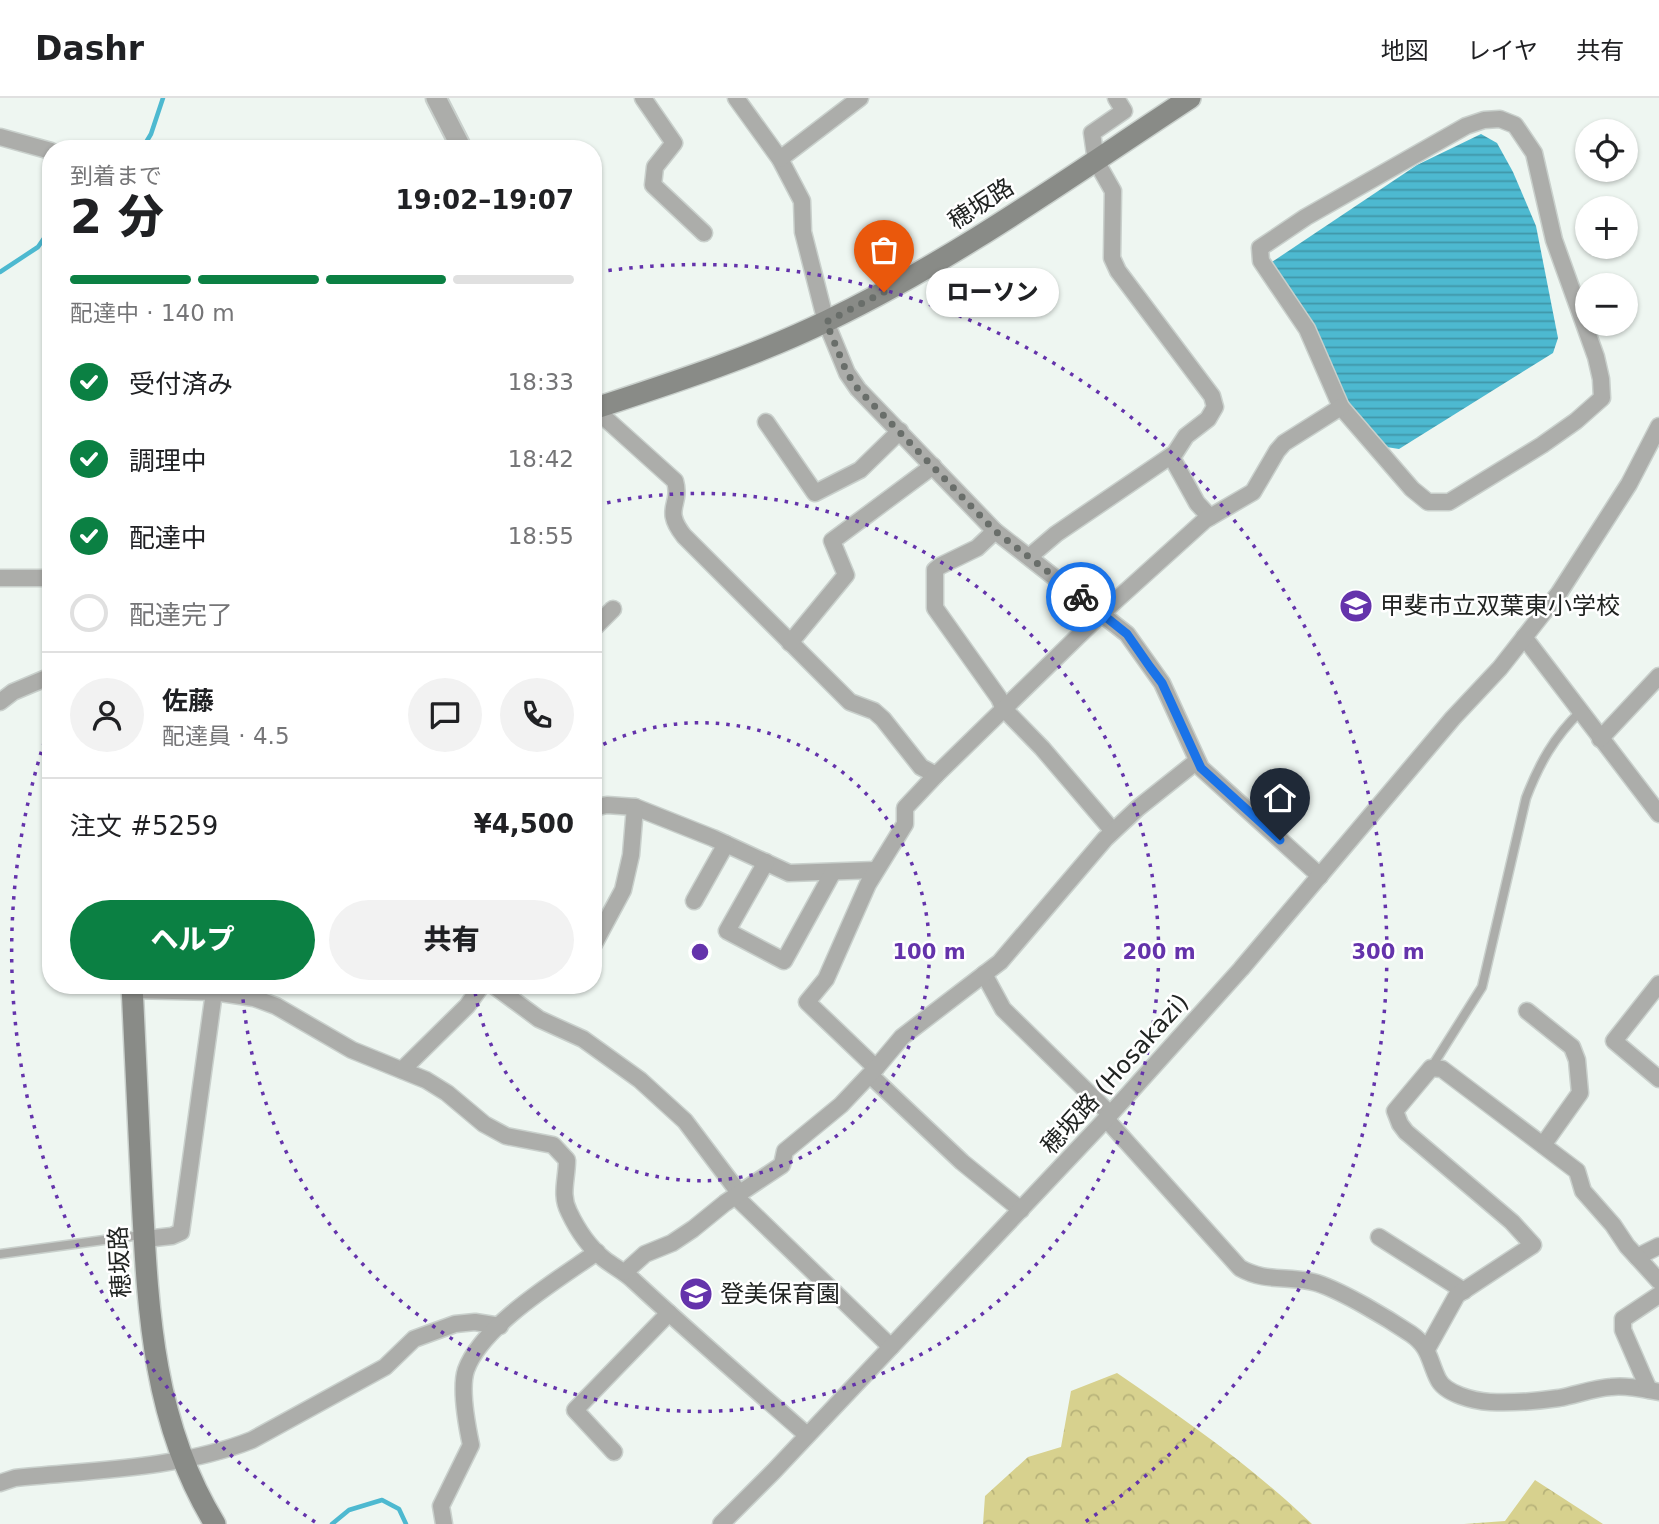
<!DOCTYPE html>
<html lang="ja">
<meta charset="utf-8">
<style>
:root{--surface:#fff;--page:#f2f2f2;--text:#202124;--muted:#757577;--line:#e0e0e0;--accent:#0b8043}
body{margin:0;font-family:"DejaVu Sans","Noto Sans JP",sans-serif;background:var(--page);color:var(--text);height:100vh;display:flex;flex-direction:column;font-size:26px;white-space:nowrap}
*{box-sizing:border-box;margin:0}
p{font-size:23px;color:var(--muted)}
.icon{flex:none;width:38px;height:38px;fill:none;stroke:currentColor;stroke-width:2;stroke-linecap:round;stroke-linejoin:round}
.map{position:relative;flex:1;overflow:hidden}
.details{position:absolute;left:42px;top:42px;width:560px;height:854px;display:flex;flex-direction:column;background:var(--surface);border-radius:28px;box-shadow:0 2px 5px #0004}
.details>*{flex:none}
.buttons{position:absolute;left:1575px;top:21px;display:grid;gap:14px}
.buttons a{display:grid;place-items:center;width:63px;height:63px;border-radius:50%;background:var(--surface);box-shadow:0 2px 5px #0004;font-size:35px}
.pin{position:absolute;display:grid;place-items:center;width:60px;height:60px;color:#fff;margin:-72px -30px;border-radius:50% 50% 50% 0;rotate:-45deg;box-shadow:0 0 7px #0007}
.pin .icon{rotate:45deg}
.courier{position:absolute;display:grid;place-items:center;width:70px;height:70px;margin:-35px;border:5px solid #1a73e8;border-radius:50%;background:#fff;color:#222;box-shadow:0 2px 9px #0007}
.bubble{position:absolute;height:49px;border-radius:24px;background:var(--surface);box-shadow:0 2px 5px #0004;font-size:23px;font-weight:800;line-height:49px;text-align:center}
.head em{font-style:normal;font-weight:800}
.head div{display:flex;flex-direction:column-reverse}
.head{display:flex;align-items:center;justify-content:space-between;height:119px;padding:0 28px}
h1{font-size:46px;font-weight:800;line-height:52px}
.bar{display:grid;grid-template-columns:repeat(4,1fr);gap:10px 7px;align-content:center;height:84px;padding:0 28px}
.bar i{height:9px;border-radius:5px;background:var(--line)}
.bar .current{background:var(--accent)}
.bar p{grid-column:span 4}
.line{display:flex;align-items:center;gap:18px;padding:0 28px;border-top:2px solid var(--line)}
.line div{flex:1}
.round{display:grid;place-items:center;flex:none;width:74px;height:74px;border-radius:37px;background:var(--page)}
ol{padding:0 28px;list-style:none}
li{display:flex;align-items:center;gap:21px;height:77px}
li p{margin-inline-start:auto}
li .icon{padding:7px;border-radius:50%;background:var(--accent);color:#fff;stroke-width:4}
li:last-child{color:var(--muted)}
li i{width:38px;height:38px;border:4px solid var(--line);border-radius:50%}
.button{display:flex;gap:14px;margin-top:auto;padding:14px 28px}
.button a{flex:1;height:80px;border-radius:42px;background:var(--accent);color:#fff;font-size:28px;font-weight:800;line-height:80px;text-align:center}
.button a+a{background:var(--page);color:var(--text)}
header{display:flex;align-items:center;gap:42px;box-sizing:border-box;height:98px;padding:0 35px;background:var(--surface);border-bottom:2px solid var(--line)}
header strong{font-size:33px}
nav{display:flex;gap:38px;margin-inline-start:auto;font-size:24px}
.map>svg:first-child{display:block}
.forest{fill:url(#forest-crowns)}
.water{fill:url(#water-rules)}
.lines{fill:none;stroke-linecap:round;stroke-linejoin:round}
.stream{stroke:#4db9d0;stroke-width:4.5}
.service-casing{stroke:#c9d0cc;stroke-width:11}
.minor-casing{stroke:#c9d0cc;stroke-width:19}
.tertiary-casing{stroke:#c9d0cc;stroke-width:23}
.secondary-casing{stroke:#c9d0cc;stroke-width:24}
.service{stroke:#acadaa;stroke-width:8}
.minor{stroke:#acadaa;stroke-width:16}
.tertiary{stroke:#acadaa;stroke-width:19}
.secondary{stroke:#898b87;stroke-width:21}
.done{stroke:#696e6a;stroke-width:7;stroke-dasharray:0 12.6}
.route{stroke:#1a73e8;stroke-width:9}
.ring{fill:none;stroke:#6433ab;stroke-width:3.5;stroke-dasharray:3.5 7}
.labels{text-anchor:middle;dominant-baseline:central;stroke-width:5;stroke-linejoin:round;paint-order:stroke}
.street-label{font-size:24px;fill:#212422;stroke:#fff}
.poi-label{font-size:24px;fill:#212422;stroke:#fff;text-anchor:start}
.centre{fill:#6433ab;stroke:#fff;stroke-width:3.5}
.ring-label{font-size:21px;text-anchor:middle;font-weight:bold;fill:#6433ab;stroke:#fff;stroke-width:5;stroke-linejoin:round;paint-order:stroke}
</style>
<header>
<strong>Dashr</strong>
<nav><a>地図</a><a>レイヤ</a><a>共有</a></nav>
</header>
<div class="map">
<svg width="1659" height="1426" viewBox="0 0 1659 1426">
<defs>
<pattern id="forest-crowns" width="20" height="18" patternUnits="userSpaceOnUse" patternTransform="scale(1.75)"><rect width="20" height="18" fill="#d7d18e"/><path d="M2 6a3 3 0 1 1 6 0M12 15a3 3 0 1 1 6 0" fill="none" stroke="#b8b37a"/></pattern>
<pattern id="water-rules" width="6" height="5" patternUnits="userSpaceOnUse" patternTransform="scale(1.75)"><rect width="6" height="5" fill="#4db9d0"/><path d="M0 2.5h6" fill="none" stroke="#4096a8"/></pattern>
</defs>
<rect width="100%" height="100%" fill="#eef6f1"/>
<g class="forest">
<path d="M1117,1275c70,48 133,92 195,151h-329l2,-28 43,-39 33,-10 10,-56z"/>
<polygon points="1535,1382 1603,1426 1464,1426 1505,1423"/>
</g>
<polygon class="water" points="1481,36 1497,45 1513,74 1536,128 1558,240 1553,255 1399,351 1380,348 1346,304 1269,166 1417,67"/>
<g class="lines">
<g class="stream">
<polyline points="142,51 151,36 163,0"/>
<polyline points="0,174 38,149 51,130"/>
<polyline points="332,1426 349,1412 382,1402 399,1411 406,1426"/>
</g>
<defs>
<g id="service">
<path d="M1431,970l51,-81 44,-189c13,-34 28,-61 54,-86"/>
<polyline points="0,1156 141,1137"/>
</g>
<g id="minor">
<polyline points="643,0 674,45 655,69 653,87 704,135"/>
<polyline points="736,0 780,61 802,103 803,134 826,224 847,275 858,291 995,433 1127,536 1162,585 1201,670 1320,778"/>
<polygon points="1500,21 1515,27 1534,55 1554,142 1596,259 1601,281 1602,300 1576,323 1542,347 1449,404 1428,404 1412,391 1341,309 1307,231 1261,163 1260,150 1306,119 1466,28 1484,22"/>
<polyline points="0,39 51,53"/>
<polyline points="780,61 860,0"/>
<path d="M595,311l80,72c7,25 -13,27 9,55l166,166 24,9 9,8 38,48 15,8"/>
<polyline points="766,324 815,395 860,372 900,333"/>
<polyline points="1171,358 1197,405 1210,419"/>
<polyline points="995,433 977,450 940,468 935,472 935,510 999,600 1004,611 1042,650 1113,733"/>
<polyline points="1029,459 1056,436 1175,355 1186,338 1208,321 1215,309 1212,298 1118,173 1112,160 1113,93 1096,63 1092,35 1124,13 1116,0"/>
<polyline points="0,480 51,480"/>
<polyline points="593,531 613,511"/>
<polyline points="1524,539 1659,716"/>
<polyline points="790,545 846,477 832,443 933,368"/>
<polyline points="0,604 13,594 51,578"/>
<polyline points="1600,641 1659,578"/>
<polyline points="593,710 607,707 635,709 713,740 789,775 876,772"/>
<polyline points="766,764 727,833 784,863 833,774"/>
<polyline points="694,803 726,746"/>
<polyline points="593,848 623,792 631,757 635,709"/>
<polyline points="984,876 1003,911 1110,1016"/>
<polyline points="1659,886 1614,943 1659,981"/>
<polyline points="493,887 539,921 583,941 640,982 685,1023 740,1096"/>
<path d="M132,892l82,2 40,6 22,8 76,44 74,30 21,13 37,31 22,12 47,9 14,15c0,19 -7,35 2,52 8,17 20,35 35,47 10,8 21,13 30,22 57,53 115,103 173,154"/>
<polyline points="1527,913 1572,949 1577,962 1580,995 1543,1047"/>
<polyline points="876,970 807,904 826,881 868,786 905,726 905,710 936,677 1102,515 1205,422 1253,394 1277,353 1284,345 1341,309"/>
<polyline points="402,972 467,908 482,887"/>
<polyline points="870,977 962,1064 1021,1112"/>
<path d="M1106,1021l134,149c26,15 50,7 77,15 27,9 70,35 94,51 19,13 18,27 27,45 7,15 36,22 52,23 21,1 48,-1 69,-4 17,-3 35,-10 52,-11 16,-2 32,2 48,5"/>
<polyline points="736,1099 891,1249"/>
<polyline points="1379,1139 1464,1193"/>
<polyline points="145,1141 172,1138 181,1134 215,887"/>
<polyline points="1637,1159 1659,1148"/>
<polyline points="625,1174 645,1156 672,1145 693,1131 725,1105 782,1067 785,1053 841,1007 876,970 902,939 1000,864 1105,741 1138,710 1197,663"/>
<polyline points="1427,1251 1457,1197 1533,1147 1512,1124 1406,1034 1400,1026 1395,1013 1431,970 1442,971 1577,1073 1583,1093 1613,1127 1627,1148 1659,1183"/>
<polyline points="1649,1292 1623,1232 1623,1221 1659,1197"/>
<polyline points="614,1354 575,1312 669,1215"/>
<path d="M0,1385l15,-5c77,-8 164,-9 237,-38l133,-73 29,-28 41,-15 20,-2 25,4"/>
<path d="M444,1426l-3,-18 30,-61c-4,-19 -11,-57 -5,-75 16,-45 93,-91 131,-118"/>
<polyline points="721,1426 774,1373 1106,1021 1241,871 1453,620 1500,570 1559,495 1629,386 1659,328"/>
</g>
<polyline id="tertiary" points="436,0 462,51"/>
<g id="secondary">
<path d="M593,311c79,-26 160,-52 234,-88 129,-62 244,-145 363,-223"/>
<path d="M132,887c3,71 7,141 10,212 6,115 11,226 73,327"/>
</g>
</defs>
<use href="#service" class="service-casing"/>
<use href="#minor" class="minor-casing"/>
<use href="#tertiary" class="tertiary-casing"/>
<use href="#secondary" class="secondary-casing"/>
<use href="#service" class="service"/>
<use href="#minor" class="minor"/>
<use href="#tertiary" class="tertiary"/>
<use href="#secondary" class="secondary"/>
</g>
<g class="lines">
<polyline class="done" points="884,194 826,224 847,275 858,291 995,433 1081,499"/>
<polyline class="route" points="1081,499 1127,536 1150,569 1162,585 1201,670 1280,742"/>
</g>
<g class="ring">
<path d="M594 651A229 229 0 1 1 474 888"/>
<path d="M597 407A459 459 0 1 1 242 890"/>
<path d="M315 1424A688 688 0 0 1 49 630M598 174A688 688 0 0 1 1085 1424"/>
</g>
<defs>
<symbol id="school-disc" viewBox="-11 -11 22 22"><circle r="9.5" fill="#6433ab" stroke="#fff"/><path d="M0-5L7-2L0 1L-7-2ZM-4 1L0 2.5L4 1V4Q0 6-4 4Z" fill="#fff"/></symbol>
</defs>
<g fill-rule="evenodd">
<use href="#school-disc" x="1337" y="489" width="38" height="38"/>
<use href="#school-disc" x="677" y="1177" width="38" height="38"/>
</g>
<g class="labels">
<g class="street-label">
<text transform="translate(981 106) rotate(-33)">穂坂路</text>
<text transform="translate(1115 976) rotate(-48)">穂坂路 (Hosakazi)</text>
<text transform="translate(120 1164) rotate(-93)">穂坂路</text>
</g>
<g class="poi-label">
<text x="1380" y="508">甲斐市立双葉東小学校</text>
<text x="720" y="1196">登美保育園</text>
</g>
</g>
<circle cx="700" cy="854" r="10" class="centre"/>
<g class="ring-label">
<text x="929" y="861">100 m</text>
<text x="1159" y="861">200 m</text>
<text x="1388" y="861">300 m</text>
</g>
</svg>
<div class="buttons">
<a><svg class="icon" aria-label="locate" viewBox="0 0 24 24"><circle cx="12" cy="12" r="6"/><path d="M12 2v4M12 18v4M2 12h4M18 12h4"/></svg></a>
<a>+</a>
<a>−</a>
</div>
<div class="pin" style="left:884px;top:194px;background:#ea580c"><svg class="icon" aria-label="bag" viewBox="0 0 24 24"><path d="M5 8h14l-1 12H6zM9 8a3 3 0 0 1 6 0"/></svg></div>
<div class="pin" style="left:1280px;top:742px;background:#1f2937"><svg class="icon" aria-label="home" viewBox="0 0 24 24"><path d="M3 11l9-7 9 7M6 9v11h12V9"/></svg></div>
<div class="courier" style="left:1081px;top:499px"><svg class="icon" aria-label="bike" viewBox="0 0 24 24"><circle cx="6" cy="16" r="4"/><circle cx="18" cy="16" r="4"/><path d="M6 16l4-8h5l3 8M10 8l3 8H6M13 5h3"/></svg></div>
<div class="bubble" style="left:926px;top:170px;width:133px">ローソン</div>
<section class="details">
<div class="head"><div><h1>2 分</h1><p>到着まで</p></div><em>19:02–19:07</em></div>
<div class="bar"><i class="current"></i><i class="current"></i><i class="current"></i><i></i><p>配達中 · 140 m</p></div>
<ol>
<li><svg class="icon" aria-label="check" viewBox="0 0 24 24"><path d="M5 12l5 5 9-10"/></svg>受付済み<p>18:33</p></li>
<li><svg class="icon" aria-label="check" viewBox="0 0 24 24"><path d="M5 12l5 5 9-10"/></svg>調理中<p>18:42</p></li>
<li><svg class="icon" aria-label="check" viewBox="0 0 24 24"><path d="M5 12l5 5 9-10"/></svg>配達中<p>18:55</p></li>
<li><i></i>配達完了</li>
</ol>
<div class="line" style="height:126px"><a class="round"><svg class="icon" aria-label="person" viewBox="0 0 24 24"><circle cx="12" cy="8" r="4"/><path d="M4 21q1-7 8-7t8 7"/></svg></a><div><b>佐藤</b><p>配達員 · 4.5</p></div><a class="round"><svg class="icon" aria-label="chat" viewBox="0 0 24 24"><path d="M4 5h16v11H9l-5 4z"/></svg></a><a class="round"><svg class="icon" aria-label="phone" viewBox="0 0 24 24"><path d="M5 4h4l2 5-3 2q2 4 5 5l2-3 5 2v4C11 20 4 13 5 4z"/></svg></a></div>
<div class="line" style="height:91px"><div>注文 #5259</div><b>¥4,500</b></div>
<div class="button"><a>ヘルプ</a><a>共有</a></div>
</section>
</div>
